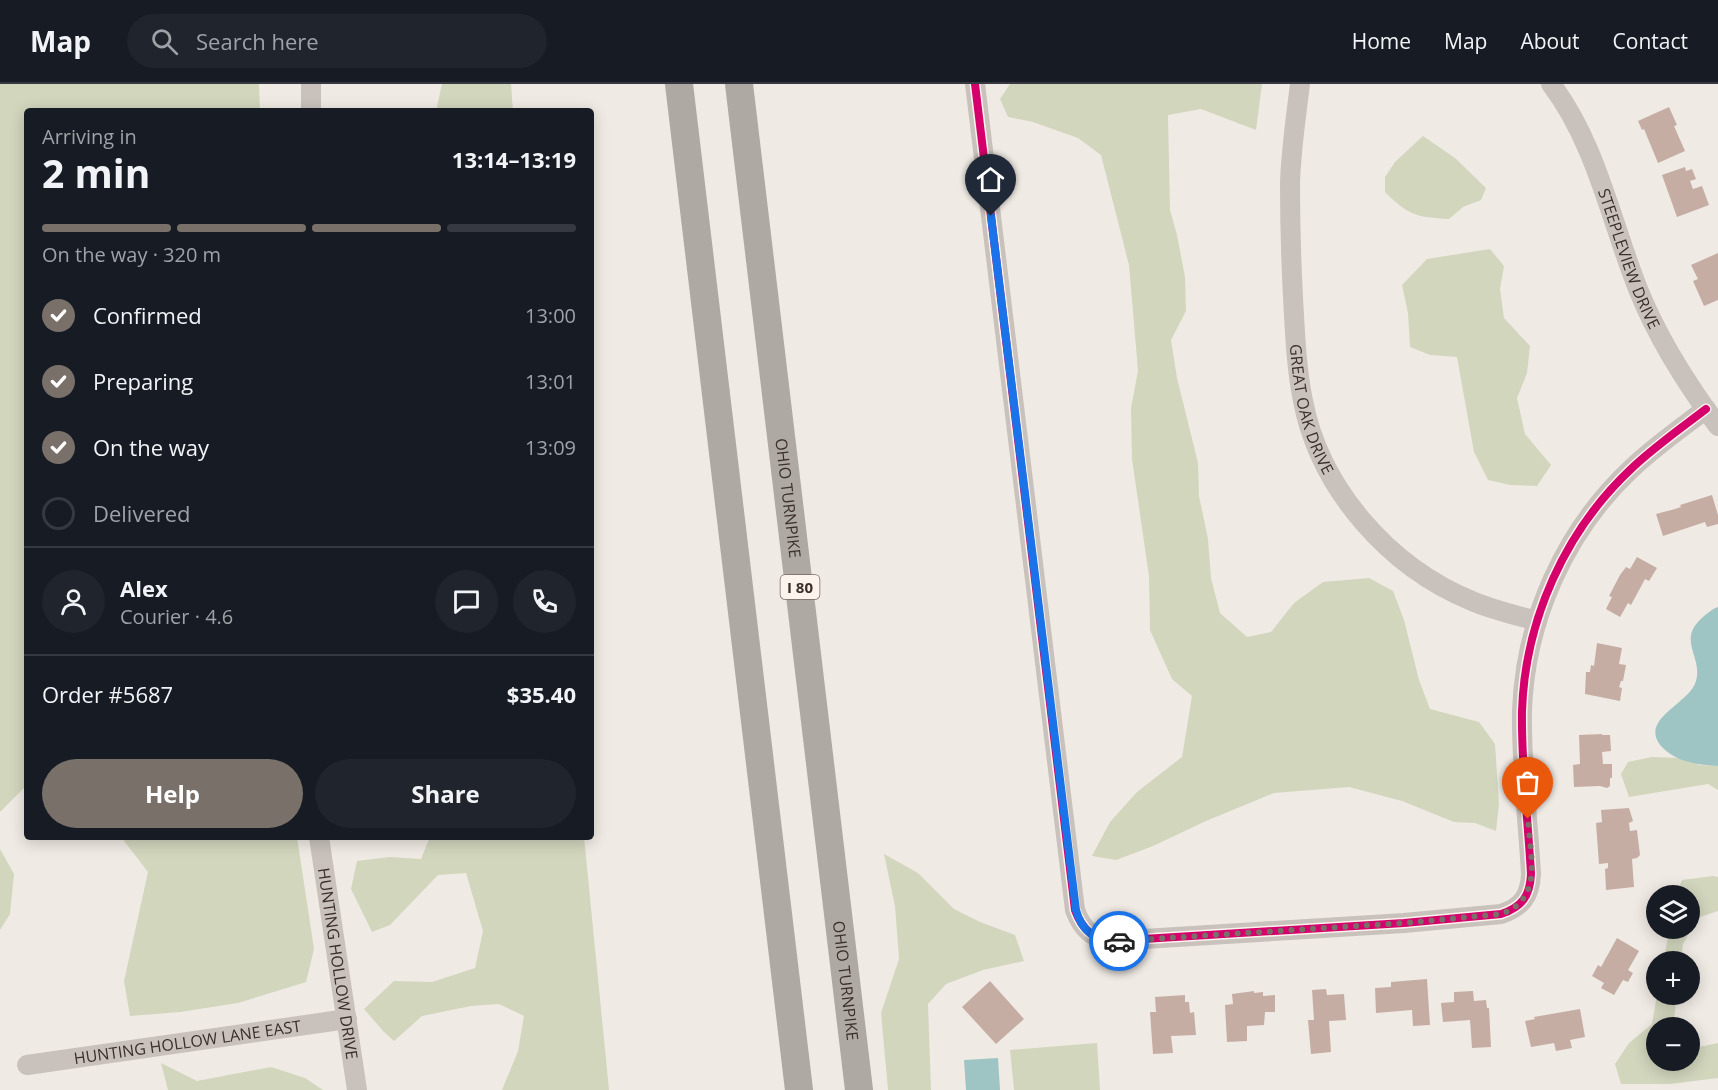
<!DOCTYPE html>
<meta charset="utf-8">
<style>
:root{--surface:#171b24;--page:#20242c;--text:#f1f3f6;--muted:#9ea1a6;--line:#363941;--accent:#7a706a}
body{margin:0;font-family:"Open Sans",sans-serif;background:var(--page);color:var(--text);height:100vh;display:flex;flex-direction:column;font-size:22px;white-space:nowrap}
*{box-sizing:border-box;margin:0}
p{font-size:20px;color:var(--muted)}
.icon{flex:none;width:33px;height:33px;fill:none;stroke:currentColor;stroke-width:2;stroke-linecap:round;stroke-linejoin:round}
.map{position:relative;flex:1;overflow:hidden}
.sheet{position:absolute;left:24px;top:24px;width:570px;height:732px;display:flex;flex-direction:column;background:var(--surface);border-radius:6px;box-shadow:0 3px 15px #0003}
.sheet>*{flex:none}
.buttons{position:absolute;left:1646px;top:801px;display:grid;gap:12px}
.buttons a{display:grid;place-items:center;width:54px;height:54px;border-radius:50%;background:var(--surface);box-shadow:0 3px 15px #0003;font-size:30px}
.pin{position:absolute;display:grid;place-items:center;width:51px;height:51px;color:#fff;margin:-62px -26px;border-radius:50% 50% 50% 0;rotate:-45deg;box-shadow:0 0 6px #0007}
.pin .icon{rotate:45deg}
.courier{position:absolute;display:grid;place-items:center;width:60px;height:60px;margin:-30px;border:4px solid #1a73e8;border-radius:50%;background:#fff;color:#222;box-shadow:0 2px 8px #0007}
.head em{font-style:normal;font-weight:700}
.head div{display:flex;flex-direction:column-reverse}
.head{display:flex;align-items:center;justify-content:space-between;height:102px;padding:0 18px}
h1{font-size:39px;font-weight:700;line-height:45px}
.bar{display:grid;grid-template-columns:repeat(4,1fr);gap:9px 6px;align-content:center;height:72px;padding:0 18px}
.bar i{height:8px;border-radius:4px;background:var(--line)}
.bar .selected{background:var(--accent)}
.bar p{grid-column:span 4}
.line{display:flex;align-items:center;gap:15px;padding:0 18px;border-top:2px solid var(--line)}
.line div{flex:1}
.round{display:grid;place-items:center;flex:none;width:63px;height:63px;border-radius:32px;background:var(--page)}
ol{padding:0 18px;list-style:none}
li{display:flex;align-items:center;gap:18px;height:66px}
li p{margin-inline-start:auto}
li .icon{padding:6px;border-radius:50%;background:var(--accent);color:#fff;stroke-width:4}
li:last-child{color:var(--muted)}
li i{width:33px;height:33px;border:3px solid var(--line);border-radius:50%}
.primary-button{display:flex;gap:12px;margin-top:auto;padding:12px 18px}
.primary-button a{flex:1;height:69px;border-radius:36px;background:var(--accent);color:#fff;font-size:24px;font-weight:700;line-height:69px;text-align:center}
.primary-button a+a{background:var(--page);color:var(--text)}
header{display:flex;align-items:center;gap:36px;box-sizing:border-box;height:84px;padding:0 30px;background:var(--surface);border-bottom:2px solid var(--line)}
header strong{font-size:28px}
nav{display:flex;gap:33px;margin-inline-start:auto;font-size:21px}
.search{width:420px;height:54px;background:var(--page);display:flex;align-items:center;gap:15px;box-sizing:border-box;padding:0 21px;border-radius:33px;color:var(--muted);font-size:22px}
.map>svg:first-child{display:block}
.green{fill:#d2d6bd}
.water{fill:#9ec4c3}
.building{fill:#c5ada4}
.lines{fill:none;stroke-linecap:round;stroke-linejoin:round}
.minor{stroke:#c9c2bc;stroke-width:20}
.highway{stroke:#afa9a3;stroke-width:28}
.cycleway-casing{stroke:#fcf4ec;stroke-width:11}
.cycleway{stroke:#d6006c;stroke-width:8}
.done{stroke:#7a706a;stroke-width:6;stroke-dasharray:0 10.8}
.route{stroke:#1a73e8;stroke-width:8}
.labels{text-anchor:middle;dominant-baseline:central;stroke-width:6;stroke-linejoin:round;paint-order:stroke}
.shield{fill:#fcf4ec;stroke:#756a64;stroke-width:1.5}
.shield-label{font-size:15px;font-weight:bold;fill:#3b2f29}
.street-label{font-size:16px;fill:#3b2f29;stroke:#fcf4ec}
</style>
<header>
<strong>Map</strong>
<div class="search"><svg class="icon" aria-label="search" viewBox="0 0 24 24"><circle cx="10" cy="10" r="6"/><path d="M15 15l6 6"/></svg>Search here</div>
<nav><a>Home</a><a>Map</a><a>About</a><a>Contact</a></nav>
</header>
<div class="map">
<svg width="1718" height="1006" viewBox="0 0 1718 1006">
<rect width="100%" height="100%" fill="#f0eae4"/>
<g class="green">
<polygon points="0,0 259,0 260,27 27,27 27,701 0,728"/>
<polygon points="442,0 511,0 513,27 436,27"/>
<polygon points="1010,0 1262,0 1256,46 1201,25 1168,31 1170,126 1177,151 1185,193 1186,227 1171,256 1177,294 1198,379 1199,412 1208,455 1211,494 1220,529 1247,553 1271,548 1294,519 1323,498 1369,494 1393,507 1404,536 1419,596 1430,625 1479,638 1495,660 1499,720 1496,747 1475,739 1454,738 1402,717 1349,703 1274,709 1206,737 1153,762 1116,776 1092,772 1110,738 1137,708 1182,673 1192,612 1172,595 1150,546 1149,492 1132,375 1131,324 1138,287 1129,181 1101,71 1078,54 1033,38 1008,33 1000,15"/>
<path d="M1423,52l32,22 31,30 -5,12 -18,7 -14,12c-32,-2 -40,-3 -64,-27v-15l10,-15z"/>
<polygon points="1490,165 1504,182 1500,205 1504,234 1530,262 1527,289 1517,314 1525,350 1551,381 1537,402 1510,401 1488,396 1474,368 1457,273 1430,271 1410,263 1408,229 1402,201 1427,175"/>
<polygon points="1652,673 1679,674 1700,681 1718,682 1718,706 1708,700 1629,713 1621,690 1628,678"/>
<polygon points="121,753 297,753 314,865 306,898 238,919 180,928 130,932 124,897 148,788"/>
<polygon points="430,753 584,753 609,1006 502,1006 518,967 524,932 499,920 471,922 422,932 394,957 384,948 364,925 394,897 432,898 475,884 483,847 466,789 438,791 390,841 372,848 351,805 357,777 390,773 421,775"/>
<polygon points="0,765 14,790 10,830 0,846"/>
<polygon points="884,770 918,789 954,825 980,838 1015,851 1024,877 983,886 946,900 928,920 931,1006 888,1006 881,929 899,875 895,822"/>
<polygon points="1713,792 1718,793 1718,827 1697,834 1683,860 1681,877 1663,877 1670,845 1689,844 1689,812 1676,811 1682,796"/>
<polygon points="1657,911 1677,911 1673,943 1656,944 1656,976 1689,976 1689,965 1718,959 1718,994 1670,1000 1621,1000 1615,980 1629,959 1652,940"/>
<polygon points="1097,959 1100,1006 1014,1006 1010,966"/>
<polygon points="161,979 197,997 271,983 305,994 323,1006 168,1006"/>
</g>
<g class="water">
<path d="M1718,523v159c-19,-1 -42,-4 -56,-19 -25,-28 28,-43 34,-66 7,-25 -20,-41 7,-64 5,-4 9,-8 15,-10z"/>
<polygon points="998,974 1000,1006 966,1006 964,976"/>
</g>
<g class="building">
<polygon points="1669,23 1677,41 1674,42 1685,67 1658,79 1644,45 1642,46 1638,37"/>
<polygon points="1685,83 1686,87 1692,85 1696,95 1690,97 1693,105 1702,102 1709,121 1677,133 1662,91"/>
<polygon points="1718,169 1718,216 1704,222 1693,197 1698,195 1691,181"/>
<polygon points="1712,411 1718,431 1718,440 1707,443 1705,438 1663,452 1656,430 1675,425 1681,423 1680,421"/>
<polygon points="1637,473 1657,484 1649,497 1645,495 1631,521 1628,519 1620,533 1606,525 1612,513 1609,512 1620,491 1626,483 1630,485"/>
<polygon points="1597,559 1622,564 1619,580 1626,581 1623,597 1621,597 1619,603 1622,604 1620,617 1585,610 1586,588 1590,588 1591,581 1594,582"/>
<polygon points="1602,650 1602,651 1610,651 1611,667 1602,668 1603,680 1612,680 1612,694 1610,694 1610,702 1607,704 1600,702 1574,703 1573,681 1580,680 1579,651"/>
<polygon points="1629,724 1633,737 1629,739 1630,747 1637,746 1640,771 1637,774 1632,775 1634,803 1606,806 1605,785 1608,784 1608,779 1599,780 1596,739 1602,738 1601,726"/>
<polygon points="1617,854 1639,867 1628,886 1633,889 1628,898 1623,896 1614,911 1601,904 1604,899 1592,892 1598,881 1601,883"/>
<polygon points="1427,895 1430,941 1413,942 1412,926 1376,929 1375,904 1391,903 1391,898"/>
<polygon points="990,897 1024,935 996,960 962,923"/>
<polygon points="1326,905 1327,911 1344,910 1346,936 1329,937 1331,968 1311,970 1308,936 1314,936 1312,906"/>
<polygon points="1254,907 1254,909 1263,908 1263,912 1275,911 1275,928 1265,928 1264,941 1247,942 1247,957 1227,958 1225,921 1233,920 1232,910"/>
<polygon points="1473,907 1474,917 1486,916 1487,924 1489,924 1491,963 1472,964 1470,936 1443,938 1441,919 1454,918 1454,908"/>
<polygon points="1185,911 1185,918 1189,918 1190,929 1194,928 1196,951 1171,952 1173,969 1153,970 1150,928 1156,928 1155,913"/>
<polygon points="1580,925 1585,953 1570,956 1572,964 1556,967 1554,959 1531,963 1525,937 1535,935 1534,933"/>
</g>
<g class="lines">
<g class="minor">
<polyline points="311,0 311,27"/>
<path d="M975,0l100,826c7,19 17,28 36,31l293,-18 97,-9c21,-7 29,-18 30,-40 -3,-54 -10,-109 -9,-163 3,-91 43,-180 109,-242 23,-22 49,-40 75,-60"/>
<path id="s1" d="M1300,0c-4,33 -9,66 -10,99 0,38 1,76 3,114 2,35 3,69 10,104 17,88 86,166 169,200 21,9 43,14 65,20"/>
<path id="s2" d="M1551,0c45,59 60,137 87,205 20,50 48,94 80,137"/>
<path id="s3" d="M319,753l38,253"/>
<path id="s4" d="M27,981l320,-46"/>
</g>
<g class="highway">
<polyline points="679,0 799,1006"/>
<path id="s5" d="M739,0l120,1006"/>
</g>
<defs>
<path id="cycleway" d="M975,0l100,826c7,19 17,28 36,31l293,-18 97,-9c21,-7 29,-18 30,-40 -3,-54 -10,-109 -9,-163 3,-91 43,-180 109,-242 23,-22 49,-40 75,-60"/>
</defs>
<use href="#cycleway" class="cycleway-casing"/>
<use href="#cycleway" class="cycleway"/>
</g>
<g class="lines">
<path class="done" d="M1119,857l285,-18 97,-9c43,-15 29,-58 27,-95"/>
<path class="route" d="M991,132l85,694c6,22 21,32 43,31"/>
</g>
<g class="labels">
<rect class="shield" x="780.5" y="491" width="39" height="24" rx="4.5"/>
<g class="shield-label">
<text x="800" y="503">I 80</text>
</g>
<g class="street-label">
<text stroke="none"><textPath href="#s2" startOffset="192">STEEPLEVIEW DRIVE</textPath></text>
<text stroke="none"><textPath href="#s1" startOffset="328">GREAT OAK DRIVE</textPath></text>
<text stroke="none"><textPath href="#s5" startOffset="417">OHIO TURNPIKE</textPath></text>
<text stroke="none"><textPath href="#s3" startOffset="128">HUNTING HOLLOW DRIVE</textPath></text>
<text stroke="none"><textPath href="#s5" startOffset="903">OHIO TURNPIKE</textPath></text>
<text stroke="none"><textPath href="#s4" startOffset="162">HUNTING HOLLOW LANE EAST</textPath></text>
</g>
</g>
</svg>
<div class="buttons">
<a><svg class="icon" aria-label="layers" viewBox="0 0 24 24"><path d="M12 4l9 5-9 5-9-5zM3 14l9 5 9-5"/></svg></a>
<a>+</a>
<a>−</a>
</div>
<div class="pin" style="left:1528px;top:735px;background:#ea580c"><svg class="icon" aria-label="bag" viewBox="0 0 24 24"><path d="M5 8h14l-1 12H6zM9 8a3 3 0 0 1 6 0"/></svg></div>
<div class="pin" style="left:991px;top:132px;background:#1f2937"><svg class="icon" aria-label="home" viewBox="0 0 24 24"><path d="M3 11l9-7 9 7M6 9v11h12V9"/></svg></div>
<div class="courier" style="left:1119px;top:857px"><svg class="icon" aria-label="car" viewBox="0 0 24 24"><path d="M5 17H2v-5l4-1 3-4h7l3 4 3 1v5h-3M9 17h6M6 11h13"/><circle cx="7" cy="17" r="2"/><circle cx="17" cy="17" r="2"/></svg></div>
<section class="sheet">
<div class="head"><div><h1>2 min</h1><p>Arriving in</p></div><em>13:14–13:19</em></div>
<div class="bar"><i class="selected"></i><i class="selected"></i><i class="selected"></i><i></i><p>On the way · 320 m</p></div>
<ol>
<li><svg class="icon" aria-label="check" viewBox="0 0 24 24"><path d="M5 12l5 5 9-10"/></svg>Confirmed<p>13:00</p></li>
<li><svg class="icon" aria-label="check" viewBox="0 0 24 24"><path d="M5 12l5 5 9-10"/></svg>Preparing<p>13:01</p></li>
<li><svg class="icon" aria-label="check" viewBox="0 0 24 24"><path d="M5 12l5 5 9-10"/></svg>On the way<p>13:09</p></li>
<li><i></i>Delivered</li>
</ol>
<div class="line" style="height:108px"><a class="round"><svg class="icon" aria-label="person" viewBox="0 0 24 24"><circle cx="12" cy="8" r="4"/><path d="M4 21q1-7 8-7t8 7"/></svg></a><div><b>Alex</b><p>Courier · 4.6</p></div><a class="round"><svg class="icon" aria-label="chat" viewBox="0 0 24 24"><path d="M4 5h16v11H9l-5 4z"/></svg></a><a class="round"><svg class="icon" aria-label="phone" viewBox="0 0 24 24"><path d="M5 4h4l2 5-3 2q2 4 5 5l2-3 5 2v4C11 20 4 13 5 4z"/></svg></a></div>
<div class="line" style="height:78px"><div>Order #5687</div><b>$35.40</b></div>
<div class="primary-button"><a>Help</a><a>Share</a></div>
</section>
</div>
